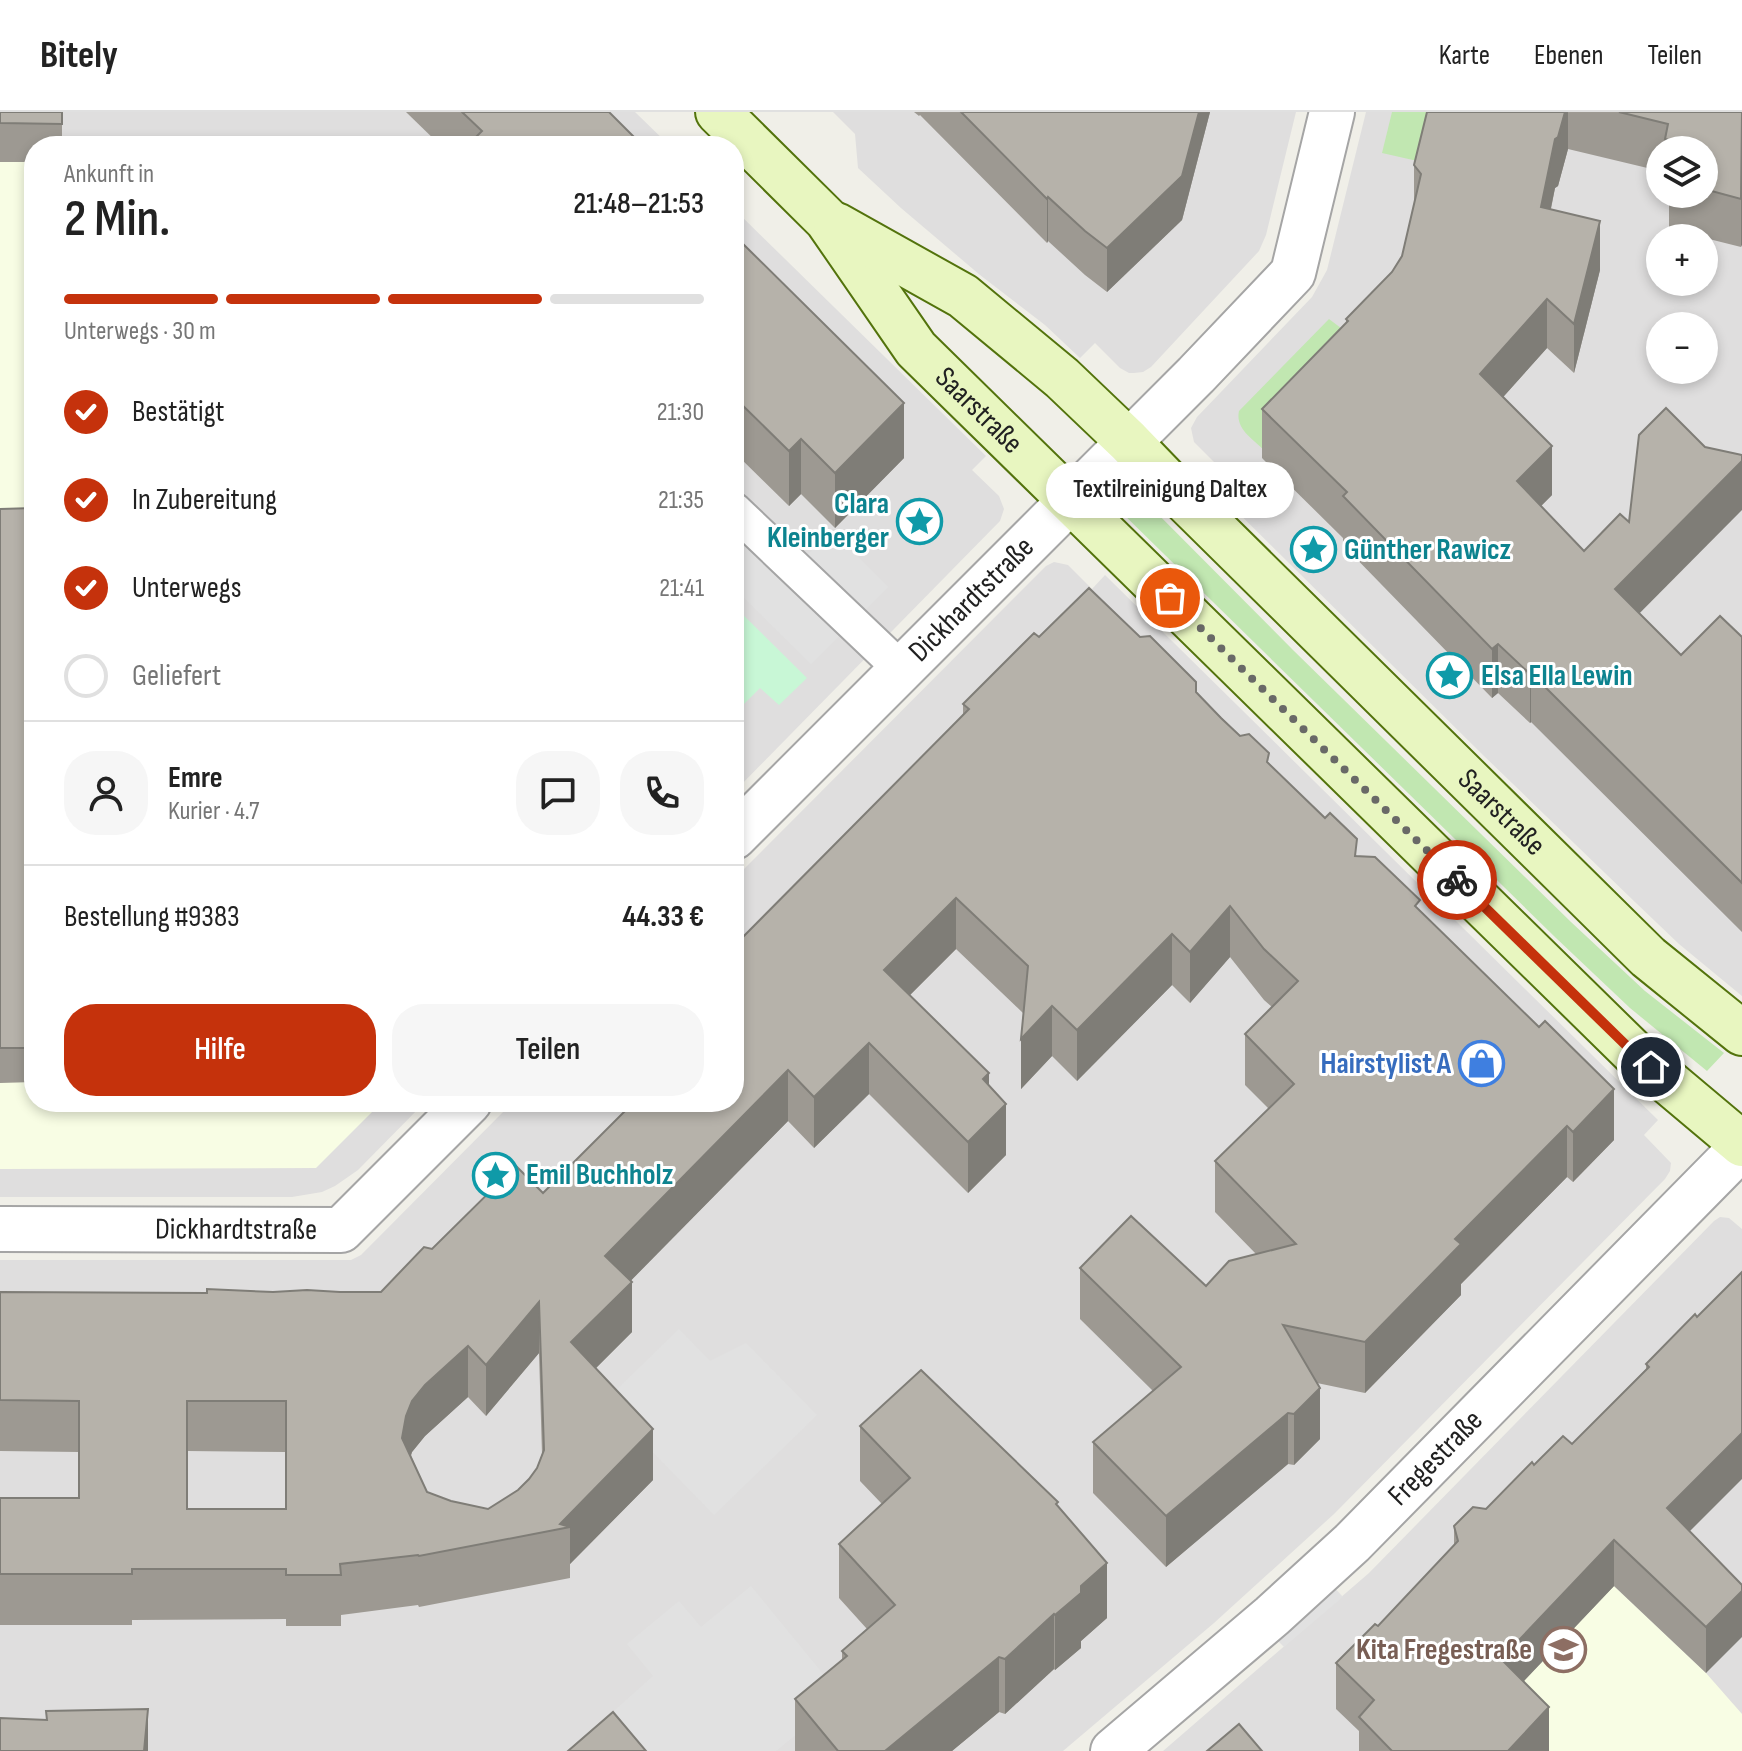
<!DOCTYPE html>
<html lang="de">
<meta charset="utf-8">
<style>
:root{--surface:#fff;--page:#f6f6f6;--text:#222;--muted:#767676;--line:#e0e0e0;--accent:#c5320c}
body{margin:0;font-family:"Sofia Sans Condensed",sans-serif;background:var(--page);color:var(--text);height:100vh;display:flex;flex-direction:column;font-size:30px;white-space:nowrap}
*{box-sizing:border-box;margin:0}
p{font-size:26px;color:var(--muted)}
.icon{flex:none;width:44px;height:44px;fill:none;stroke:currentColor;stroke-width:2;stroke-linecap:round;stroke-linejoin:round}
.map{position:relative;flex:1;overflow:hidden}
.sheet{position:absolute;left:24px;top:24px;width:720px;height:976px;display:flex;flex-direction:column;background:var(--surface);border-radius:32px;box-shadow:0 4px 12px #0003}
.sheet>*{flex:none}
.tools{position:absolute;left:1646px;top:24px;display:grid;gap:16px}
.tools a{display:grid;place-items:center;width:72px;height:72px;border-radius:50%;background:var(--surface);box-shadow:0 4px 12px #0003;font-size:40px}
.pin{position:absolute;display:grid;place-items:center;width:68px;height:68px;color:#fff;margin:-34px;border:4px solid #fff;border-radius:50%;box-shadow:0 2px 8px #0007}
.courier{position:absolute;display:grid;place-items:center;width:80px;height:80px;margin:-40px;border:6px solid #c5320c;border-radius:50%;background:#fff;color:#222;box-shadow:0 2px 10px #0007}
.bubble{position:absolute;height:56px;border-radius:28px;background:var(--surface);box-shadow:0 4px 12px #0003;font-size:26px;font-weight:600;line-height:56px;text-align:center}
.head em{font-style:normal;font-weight:600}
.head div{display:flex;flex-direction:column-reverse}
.head{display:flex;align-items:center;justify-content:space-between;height:136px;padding:0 40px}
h1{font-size:52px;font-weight:600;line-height:60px}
.bar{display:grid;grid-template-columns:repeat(4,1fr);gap:12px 8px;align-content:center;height:96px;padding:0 40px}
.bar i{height:10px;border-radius:6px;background:var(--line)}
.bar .on{background:var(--accent)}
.bar p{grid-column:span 4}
.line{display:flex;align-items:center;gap:20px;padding:0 40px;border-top:2px solid var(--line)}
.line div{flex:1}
.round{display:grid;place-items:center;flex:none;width:84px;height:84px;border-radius:32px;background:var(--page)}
ol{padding:0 40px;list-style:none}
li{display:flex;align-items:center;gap:24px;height:88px}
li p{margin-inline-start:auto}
li .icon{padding:8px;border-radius:50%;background:var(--accent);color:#fff;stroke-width:4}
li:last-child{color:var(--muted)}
li i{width:44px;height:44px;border:4px solid var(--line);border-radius:50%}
.primary-button{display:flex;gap:16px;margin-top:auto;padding:16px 40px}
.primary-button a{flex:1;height:92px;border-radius:32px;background:var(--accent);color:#fff;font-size:32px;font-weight:600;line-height:92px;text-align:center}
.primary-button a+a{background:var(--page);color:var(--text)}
header{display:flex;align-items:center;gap:48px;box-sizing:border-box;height:112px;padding:0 40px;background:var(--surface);border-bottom:2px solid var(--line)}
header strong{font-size:38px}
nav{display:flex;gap:44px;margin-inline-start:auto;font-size:28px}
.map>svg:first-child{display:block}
.residential{fill:#dfdede;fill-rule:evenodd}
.education{fill:#f8fde4}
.grass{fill:#c1e7b1}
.park{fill:#c8f7d6}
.parking{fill:#e1e1e1}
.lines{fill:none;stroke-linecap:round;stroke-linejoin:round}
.service-casing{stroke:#a5a5a5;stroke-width:38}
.minor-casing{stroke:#a5a5a5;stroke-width:48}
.secondary-casing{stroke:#53730c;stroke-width:48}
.service{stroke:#fff;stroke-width:34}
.minor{stroke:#fff;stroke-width:44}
.secondary{stroke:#e8f6c0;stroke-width:44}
.wall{fill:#9d9992;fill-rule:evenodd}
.shaded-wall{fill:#7f7d77}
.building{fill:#b6b2aa;stroke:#7f7d77;stroke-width:2;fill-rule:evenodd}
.done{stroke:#696967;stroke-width:8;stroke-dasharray:0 14.4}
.route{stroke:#c5320c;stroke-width:10}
.labels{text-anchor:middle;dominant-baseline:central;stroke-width:6;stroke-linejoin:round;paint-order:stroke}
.street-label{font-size:30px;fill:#212121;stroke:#fff}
.culture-label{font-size:30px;font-weight:bold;fill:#0d838f;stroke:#fff;text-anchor:start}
.shop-label{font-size:30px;font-weight:bold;fill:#366cbe;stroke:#fff;text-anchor:end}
.education-label{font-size:30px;font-weight:bold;fill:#785e54;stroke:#fff;text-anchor:end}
</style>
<header>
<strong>Bitely</strong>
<nav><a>Karte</a><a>Ebenen</a><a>Teilen</a></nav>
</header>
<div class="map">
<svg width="1742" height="1639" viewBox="0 0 1742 1639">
<rect width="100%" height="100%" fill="#f0efe8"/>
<g class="residential">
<polygon points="0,0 635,0 670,34 34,34 34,990 425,990 358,1058 335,1074 322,1080 292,1085 0,1085"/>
<polygon points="833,0 1296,0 1266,123 1259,139 1151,255 1143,260 1134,261 1129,261 1120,256 1095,231 1080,246 1045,213 980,163 901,96 858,56 855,22"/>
<path d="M1366,0h376v884l-63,-52 -44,-42 -151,-146 -283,-280 13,-14 -20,-20 -3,-14 6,-11 115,-120 15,-27zM1660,38h44v44h-44zM1660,126h44v44h-44zM1660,214h44v44h-44z"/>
<polygon points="734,97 986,344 972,358 999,384 1004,397 1000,409 734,680"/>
<polygon points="1054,450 1068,453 1092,477 1105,463 1658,1008 1644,1023 1671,1051 1670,1059 1665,1067 1334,1402 1214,1511 1063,1639 0,1639 0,1148 351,1148 361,1143 513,990 734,990 734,767 1046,454"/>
<polygon points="1720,1105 1729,1106 1742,1117 1742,1639 1163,1639 1369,1461 1714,1109"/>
</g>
<g class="education">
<polygon points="0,50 34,50 34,990 382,990 316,1056 0,1057"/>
<polygon points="1614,1474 1706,1561 1742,1602 1742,1639 1548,1639 1458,1475"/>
</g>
<g class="grass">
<polygon points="1392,0 1449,0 1435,53 1382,41"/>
<path d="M1329,207l37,28 -101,104c-12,-12 -30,-22 -26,-40z"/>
<polygon points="1136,380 1293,538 1571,810 1645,879 1724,941 1707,959 1630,896 1556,826 1118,397"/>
</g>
<polygon class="park" points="734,494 807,566 779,593 760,576 734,602"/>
<g class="parking">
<polygon points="734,376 804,446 832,419 888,475 811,552 734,476"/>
<polygon points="679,1217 710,1249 746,1231 817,1303 714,1403 604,1290"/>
<polygon points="1330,1471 1343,1485 1284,1535 1271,1522"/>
<polygon points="751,1474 842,1585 776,1639 615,1639 596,1615 653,1564 627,1532 679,1489 701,1515"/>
</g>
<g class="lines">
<defs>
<polyline id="service" points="734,398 901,557"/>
<g id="minor">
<path id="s1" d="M734,725l462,-462 97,-102 39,-161"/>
<path id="s2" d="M0,1117l341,1 128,-128"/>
<path id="s3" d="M1113,1639l159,-135 80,-73 390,-396"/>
</g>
<g id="secondary">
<path id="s4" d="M718,0l109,108 89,129 719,705 107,90"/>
<path id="s5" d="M836,113l127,71 99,82 66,63 53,55 467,461 94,76"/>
</g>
</defs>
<use href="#service" class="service-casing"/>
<use href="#minor" class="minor-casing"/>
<use href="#secondary" class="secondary-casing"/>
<use href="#service" class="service"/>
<use href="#minor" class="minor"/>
<use href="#secondary" class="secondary"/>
</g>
<g class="wall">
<polygon points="0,0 62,0 62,34 34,34 34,50 0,50"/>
<polygon points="406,0 609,0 643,34 441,34"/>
<polygon points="914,0 1210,0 1182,108 1107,180 1085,163 1048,129 1047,131 920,3 919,4"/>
<polygon points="1427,0 1742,0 1741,135 1669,117 1669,82 1704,82 1704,38 1660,38 1660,59 1568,37 1558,74 1555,76 1551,97 1600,158 1574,261 1547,236 1503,285 1552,383 1541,394 1639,501 1681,543 1742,525 1742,820 1531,610 1530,611 1498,581 1492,586 1343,433 1343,426 1262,346 1262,297 1346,211 1346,207 1392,160 1402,144 1414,92 1414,53"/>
<polygon points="734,123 904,346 835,416 801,382 789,394 734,340"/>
<polygon points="34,396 34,970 0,971 0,397"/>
<path d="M1039,525l157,56 73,70 88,93 63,55 194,229 -41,42 -6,-5 -106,107v11l-96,98 -48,-10 3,56 -26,26 -6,-1 -122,103 -73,-74v-51l60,-51 -73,-72v-51l126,18 50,-32 -41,-42v-51l54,-52 -24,-24v-51l27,-27 -8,-7 -34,-43 -40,46 -18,-18 -95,96 -25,-25 -31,33 2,-76 -67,-64 -46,46 79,90 17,70 -38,38 -99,-99 -55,54 -26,-27 -157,159 1,52 -36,36 57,112 -83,84v14l-151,29 -1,-2 -77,10v11h-55v-7l-154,1v5h-132v-127h79v-46l-79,-1v-159h381l51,-43 111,-56 191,-91 229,-388v-10zM539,1241l3,101 -5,14 -8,11 -11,11 -30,19 -37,-8 -24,-9 -16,-36 1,-4 13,-16 43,-39 18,19zM187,1339l99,1v57h-99z"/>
<polygon points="1695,1202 1689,1419 1742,1473 1706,1561 1614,1474 1524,1569 1549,1639 1359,1639 1359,1619 1336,1597 1336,1551 1378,1514 1454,1433 1454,1414 1486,1397 1534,1353 1572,1332 1646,1257 1646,1252"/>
<polygon points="860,1314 1058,1394 1107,1506 1081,1529 1081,1536 1055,1558 1054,1557 1005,1602 999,1600 952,1639 795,1639 795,1587 842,1548 842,1539 867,1517 839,1486 839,1432 882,1392 860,1369"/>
</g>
<g class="shaded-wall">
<polygon points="1199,0 1210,0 1182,108 1107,180 1107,136"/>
<polygon points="1565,0 1568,0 1568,37 1558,74 1555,76 1541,143 1541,95 1555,27"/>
<polygon points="1742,84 1742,133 1741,135 1741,87"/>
<polygon points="1048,85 1048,129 1047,131 1047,87"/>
<polygon points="1600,109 1600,158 1574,261 1574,212"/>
<polygon points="1547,187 1547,236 1480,311 1480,262"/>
<polygon points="904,291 904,346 835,416 835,361"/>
<polygon points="801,327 801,382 789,394 789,339"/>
<polygon points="1552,334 1552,383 1517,418 1517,369"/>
<polygon points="1742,349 1742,398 1615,526 1615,477"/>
<polygon points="1498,532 1498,581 1492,586 1492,537"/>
<polygon points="1531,561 1531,610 1530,611 1530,562"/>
<polygon points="956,786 956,837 884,909 884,858"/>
<polygon points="1230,794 1230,845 1190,891 1190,840"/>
<polygon points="1172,822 1172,873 1077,969 1077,918"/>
<polygon points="1052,894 1052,944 1021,977 1021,927"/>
<polygon points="869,931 869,982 814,1036 814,985"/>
<polygon points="788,958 788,1009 605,1195 605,1144"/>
<polygon points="989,961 989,1009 1006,992 1006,1043 968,1081 968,1030 983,967"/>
<polygon points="1614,977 1614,1028 1573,1070 1573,1020"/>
<polygon points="1567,1014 1567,1065 1461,1172 1461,1183 1365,1281 1365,1230 1455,1127"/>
<polygon points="632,1170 632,1220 571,1281 571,1230"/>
<polygon points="539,1190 539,1241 486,1304 486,1253"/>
<polygon points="468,1234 468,1285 425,1324 412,1340 406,1355 402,1326 406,1304 412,1289 425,1273"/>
<polygon points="1320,1276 1320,1327 1294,1353 1294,1302"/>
<polygon points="1288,1301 1288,1352 1166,1455 1166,1404"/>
<polygon points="653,1317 653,1368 570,1452 570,1415 560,1412"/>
<polygon points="1742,1321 1742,1367 1667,1442 1667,1396"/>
<polygon points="1614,1428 1614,1474 1501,1593 1501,1547"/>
<polygon points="1107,1451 1107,1506 1081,1529 1081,1536 1055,1558 1055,1503 1081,1474"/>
<polygon points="1742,1479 1742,1525 1706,1561 1706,1515"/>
<polygon points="1054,1502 1054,1557 1005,1602 1005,1547"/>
<polygon points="999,1545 999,1600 952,1639 885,1639"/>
<polygon points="1549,1595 1549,1639 1508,1639"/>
<polygon points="148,1597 148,1639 144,1639"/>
</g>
<g class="building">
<polygon points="0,0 62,0 62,12 0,11"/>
<polygon points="462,0 609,0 643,34 467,34 482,19"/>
<polygon points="961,0 1199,0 1182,64 1107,136 1085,119 1048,85 1047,87"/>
<polygon points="1427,0 1565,0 1558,25 1555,27 1541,95 1600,109 1574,212 1547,187 1480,262 1552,334 1517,369 1584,439 1620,402 1629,410 1639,323 1666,296 1705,335 1742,343 1742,349 1615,477 1681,543 1720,504 1742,525 1742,771 1531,561 1530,562 1498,532 1492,537 1343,384 1347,380 1262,297 1348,209 1346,207 1392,160 1402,144 1421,62 1414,53"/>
<polygon points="1619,0 1742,0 1741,87 1704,77 1704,38 1673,38 1674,29 1665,27 1668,12"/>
<polygon points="734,123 904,291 835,361 801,327 789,339 734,285"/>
<polygon points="34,396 34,936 0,936 0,397"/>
<path d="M1089,476l51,49 10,-1 46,46v10l25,26 19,18 9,-2 20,19 -2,9 58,56 5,-5 27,26 -2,17 20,1 45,43 -5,6 124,121 6,-6 69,68 -41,43 -6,-6 -112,113 6,5 -96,98 -82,-17 37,63 -26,26 -6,-1 -122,103 -73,-74 88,-75 -101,-99 51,-52 75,70 23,-25 67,-17 -81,-83 79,-77 -49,-50 53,-53 -34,-32 -34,-43 -40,46 -18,-18 -95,96 -25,-24 -31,33 7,-73 -72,-68 -72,72 105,103 -6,6 23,25 -38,38 -99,-99 -55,54 -26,-27 -183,186 27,26 -61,60 82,87 -93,95 10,3 -151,29 -1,-1 -78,9 1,11h-55v-6h-154v5h-132v-76h79v-97l-79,-1v-108l207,1v-4l66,3 34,-2 33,2h41l43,-45 8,2 84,-83 27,27 91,-91h100v-156l235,-237 -6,-5 71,-71 5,4zM539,1190l5,148 -7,18 -8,11 -11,11 -30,19 -37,-8 -24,-9 -25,-54 4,-22 6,-15 13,-16 43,-39 18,19zM187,1289h99v108h-99z"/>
<polygon points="1742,1160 1742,1321 1667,1396 1742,1473 1742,1479 1706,1515 1614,1428 1501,1547 1549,1595 1508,1639 1392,1639 1359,1605 1374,1588 1336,1551 1375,1512 1378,1514 1458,1429 1454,1414 1473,1395 1486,1397 1532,1350 1534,1353 1563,1324 1572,1332 1649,1255 1646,1252 1695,1202 1697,1205"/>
<polygon points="921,1258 1058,1390 1056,1392 1107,1451 1081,1474 1081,1481 1055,1503 1054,1502 1005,1547 999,1545 885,1639 838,1639 795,1587 847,1544 842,1539 895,1493 839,1432 910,1366 860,1314"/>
<polygon points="148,1597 144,1639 0,1639 0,1606 47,1608 46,1599"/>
<polygon points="613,1600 646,1639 568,1639"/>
<polygon points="1239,1612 1262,1639 1207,1639"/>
</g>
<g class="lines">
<polyline class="done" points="1170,486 1457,768"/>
<polyline class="route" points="1457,768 1635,942 1651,955"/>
</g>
<defs>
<symbol id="sight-ring" viewBox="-11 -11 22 22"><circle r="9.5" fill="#fff" stroke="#0f9aa8" stroke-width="1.5"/><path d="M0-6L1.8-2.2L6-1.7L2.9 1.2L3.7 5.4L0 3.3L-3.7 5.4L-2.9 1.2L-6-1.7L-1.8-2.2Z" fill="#0f9aa8"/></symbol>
<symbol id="shop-ring" viewBox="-11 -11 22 22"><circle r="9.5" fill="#fff" stroke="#3f7fe0" stroke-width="1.5"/><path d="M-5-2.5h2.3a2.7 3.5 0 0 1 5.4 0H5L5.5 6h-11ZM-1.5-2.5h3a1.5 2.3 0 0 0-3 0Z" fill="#3f7fe0"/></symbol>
<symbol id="school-ring" viewBox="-11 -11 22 22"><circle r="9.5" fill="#fff" stroke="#8d6e63" stroke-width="1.5"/><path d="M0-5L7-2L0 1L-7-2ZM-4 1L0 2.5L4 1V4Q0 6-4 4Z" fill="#8d6e63"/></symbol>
</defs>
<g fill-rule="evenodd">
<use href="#sight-ring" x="894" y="384" width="51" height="51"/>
<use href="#sight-ring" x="1288" y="412" width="51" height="51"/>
<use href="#sight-ring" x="1424" y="538" width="51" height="51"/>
<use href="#shop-ring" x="1456" y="926" width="51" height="51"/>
<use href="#sight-ring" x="470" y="1038" width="51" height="51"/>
<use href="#school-ring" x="1538" y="1512" width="51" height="51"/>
</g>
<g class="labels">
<g class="street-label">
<text stroke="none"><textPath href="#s4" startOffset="398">Saarstraße</textPath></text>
<text stroke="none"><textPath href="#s1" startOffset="336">Dickhardtstraße</textPath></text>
<text stroke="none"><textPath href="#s5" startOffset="892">Saarstraße</textPath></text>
<text stroke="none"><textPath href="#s2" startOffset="236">Dickhardtstraße</textPath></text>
<text stroke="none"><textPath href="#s3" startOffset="436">Fregestraße</textPath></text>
</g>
<g class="culture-label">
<text x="889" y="392" text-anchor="end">Clara<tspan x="889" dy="34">Kleinberger</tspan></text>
<text x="1344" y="438">Günther Rawicz</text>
<text x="1481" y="564">Elsa Ella Lewin</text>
<text x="526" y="1063">Emil Buchholz</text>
</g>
<g class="shop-label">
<text x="1451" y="952">Hairstylist A</text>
</g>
<g class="education-label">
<text x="1532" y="1538">Kita Fregestraße</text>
</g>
</g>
</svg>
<div class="tools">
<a><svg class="icon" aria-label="layers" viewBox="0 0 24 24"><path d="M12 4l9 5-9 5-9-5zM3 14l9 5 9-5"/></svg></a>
<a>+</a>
<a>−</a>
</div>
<div class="pin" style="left:1170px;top:486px;background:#ea580c"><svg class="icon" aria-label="bag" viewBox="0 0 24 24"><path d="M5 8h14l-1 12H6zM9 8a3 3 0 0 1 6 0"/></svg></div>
<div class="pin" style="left:1651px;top:955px;background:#1f2937"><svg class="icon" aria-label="home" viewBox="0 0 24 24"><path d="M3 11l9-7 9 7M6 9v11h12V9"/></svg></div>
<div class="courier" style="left:1457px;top:768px"><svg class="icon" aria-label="bike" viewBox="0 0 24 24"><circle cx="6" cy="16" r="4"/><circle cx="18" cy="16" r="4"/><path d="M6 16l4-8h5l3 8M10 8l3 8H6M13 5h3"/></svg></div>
<div class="bubble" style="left:1046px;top:350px;width:248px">Textilreinigung Daltex</div>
<section class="sheet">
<div class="head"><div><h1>2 Min.</h1><p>Ankunft in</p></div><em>21:48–21:53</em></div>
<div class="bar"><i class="on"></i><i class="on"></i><i class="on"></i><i></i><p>Unterwegs · 30 m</p></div>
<ol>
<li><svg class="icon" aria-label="check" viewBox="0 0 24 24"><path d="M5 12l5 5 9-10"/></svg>Bestätigt<p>21:30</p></li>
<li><svg class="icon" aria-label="check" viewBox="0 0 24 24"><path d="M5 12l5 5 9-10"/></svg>In Zubereitung<p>21:35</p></li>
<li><svg class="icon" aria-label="check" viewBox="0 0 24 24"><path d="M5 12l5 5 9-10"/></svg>Unterwegs<p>21:41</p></li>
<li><i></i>Geliefert</li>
</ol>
<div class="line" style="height:144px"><a class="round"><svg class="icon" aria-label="person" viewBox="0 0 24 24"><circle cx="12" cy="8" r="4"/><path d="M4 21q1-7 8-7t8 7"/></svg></a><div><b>Emre</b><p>Kurier · 4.7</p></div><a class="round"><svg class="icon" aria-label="chat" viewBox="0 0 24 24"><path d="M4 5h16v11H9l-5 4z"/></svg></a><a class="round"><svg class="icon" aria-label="phone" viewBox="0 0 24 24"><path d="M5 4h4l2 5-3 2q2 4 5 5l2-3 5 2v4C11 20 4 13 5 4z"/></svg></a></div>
<div class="line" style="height:104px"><div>Bestellung #9383</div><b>44.33 €</b></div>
<div class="primary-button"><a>Hilfe</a><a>Teilen</a></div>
</section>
</div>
